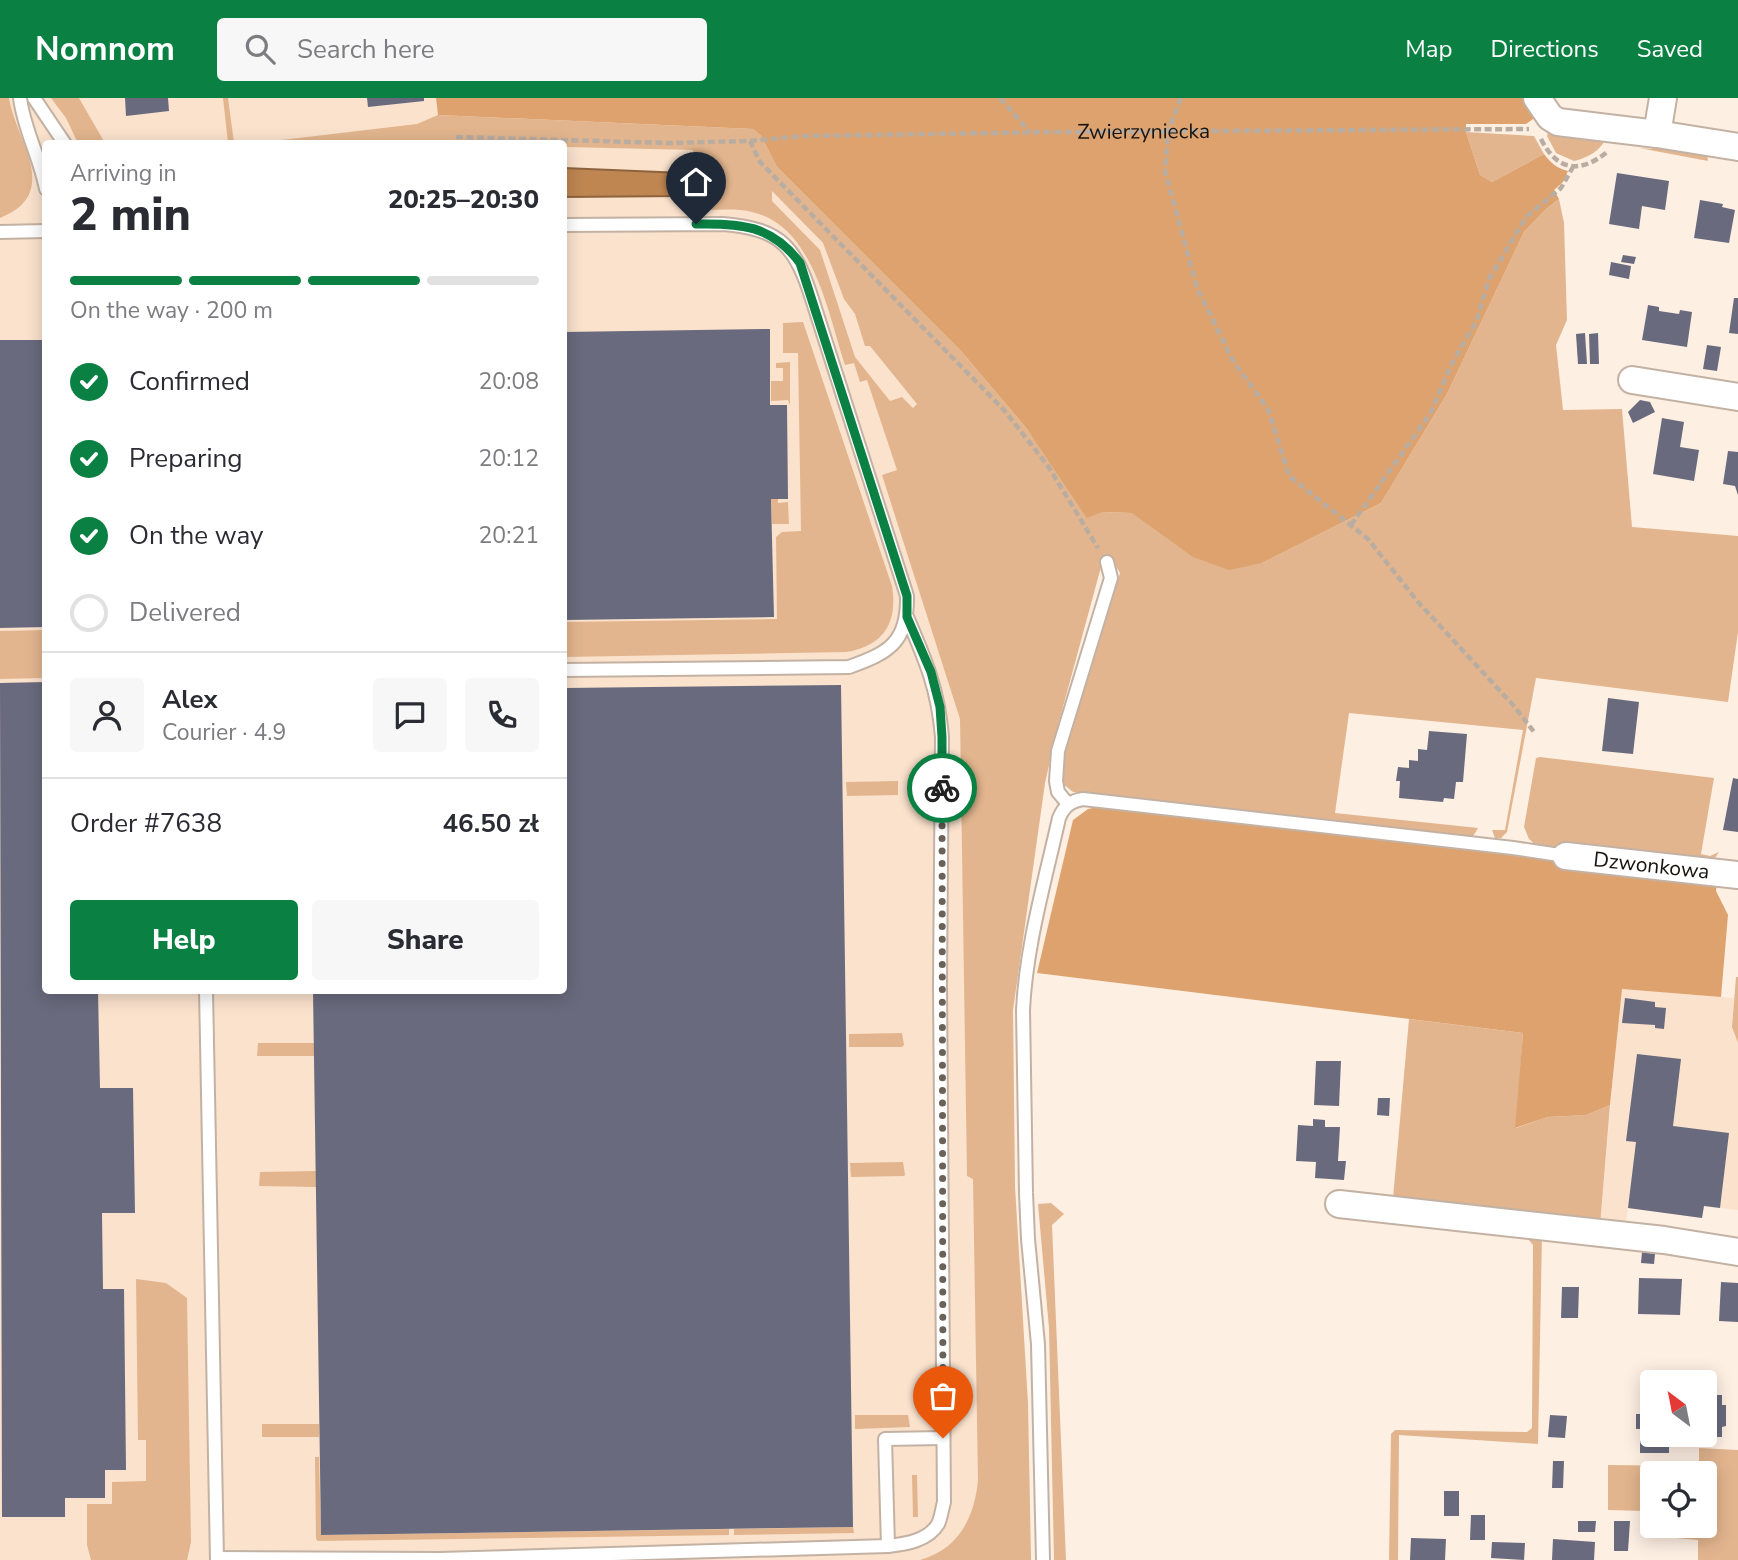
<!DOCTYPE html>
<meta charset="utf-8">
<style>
:root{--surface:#fff;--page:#f7f7f7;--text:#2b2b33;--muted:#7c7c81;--line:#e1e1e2;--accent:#0b8043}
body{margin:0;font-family:"Nunito Sans",sans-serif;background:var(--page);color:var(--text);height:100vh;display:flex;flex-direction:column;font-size:26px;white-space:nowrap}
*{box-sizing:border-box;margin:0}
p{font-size:23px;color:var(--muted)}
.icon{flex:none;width:38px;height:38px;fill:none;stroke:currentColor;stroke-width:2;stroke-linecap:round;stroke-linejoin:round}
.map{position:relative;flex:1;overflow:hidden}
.drawer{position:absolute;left:42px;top:42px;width:525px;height:854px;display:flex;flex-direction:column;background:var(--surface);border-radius:7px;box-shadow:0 4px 18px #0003}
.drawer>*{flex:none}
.needle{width:46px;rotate:328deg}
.fabs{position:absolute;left:1640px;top:1272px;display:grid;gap:14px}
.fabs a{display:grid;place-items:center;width:77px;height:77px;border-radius:7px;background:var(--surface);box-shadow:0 4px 18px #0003;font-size:35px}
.pin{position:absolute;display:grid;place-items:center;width:60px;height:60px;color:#fff;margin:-72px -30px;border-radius:50% 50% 50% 0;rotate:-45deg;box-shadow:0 0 7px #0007}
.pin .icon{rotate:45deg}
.courier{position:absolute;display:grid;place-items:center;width:70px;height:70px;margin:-35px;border:5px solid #0b8043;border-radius:50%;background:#fff;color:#222;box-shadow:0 2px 9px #0007}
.headline em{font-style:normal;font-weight:800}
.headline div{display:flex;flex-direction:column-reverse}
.headline{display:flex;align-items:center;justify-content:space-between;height:119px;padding:0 28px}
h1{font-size:46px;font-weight:800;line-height:52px}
.bar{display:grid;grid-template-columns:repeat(4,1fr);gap:10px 7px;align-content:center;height:84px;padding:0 28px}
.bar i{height:9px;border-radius:5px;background:var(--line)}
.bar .current{background:var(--accent)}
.bar p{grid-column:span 4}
.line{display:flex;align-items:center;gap:18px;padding:0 28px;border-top:2px solid var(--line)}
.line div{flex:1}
.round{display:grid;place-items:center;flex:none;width:74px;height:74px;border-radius:7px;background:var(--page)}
ol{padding:0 28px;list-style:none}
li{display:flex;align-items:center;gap:21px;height:77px}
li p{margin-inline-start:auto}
li .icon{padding:7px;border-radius:50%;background:var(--accent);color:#fff;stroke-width:4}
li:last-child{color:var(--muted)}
li i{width:38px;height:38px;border:4px solid var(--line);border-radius:50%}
.action{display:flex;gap:14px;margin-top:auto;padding:14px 28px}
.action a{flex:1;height:80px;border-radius:7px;background:var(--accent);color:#fff;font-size:28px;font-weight:800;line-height:80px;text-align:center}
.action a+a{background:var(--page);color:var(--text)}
header{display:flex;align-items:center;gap:42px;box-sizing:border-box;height:98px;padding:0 35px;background:var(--accent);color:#fff}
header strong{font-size:33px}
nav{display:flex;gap:38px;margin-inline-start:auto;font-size:24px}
.search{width:490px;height:63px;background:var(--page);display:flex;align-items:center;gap:18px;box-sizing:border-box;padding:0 24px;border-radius:7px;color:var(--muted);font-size:26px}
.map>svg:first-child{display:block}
.built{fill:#fae2cd}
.green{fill:#e2b58e;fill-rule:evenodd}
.forest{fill:#dda26d}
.water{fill:#bf8652;stroke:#8e643e;stroke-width:2}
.building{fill:#696a7d}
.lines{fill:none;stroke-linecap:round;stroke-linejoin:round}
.lane-casing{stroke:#c3b2a3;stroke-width:16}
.street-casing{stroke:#c3b2a3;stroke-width:30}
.path{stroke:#b9ada2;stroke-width:4.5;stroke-dasharray:7 3.5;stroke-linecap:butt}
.lane{stroke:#fff;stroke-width:12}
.street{stroke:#fff;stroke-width:26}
.done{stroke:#6a6159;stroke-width:7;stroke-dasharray:0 12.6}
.route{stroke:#0b8043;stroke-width:9}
.labels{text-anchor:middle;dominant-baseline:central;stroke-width:7;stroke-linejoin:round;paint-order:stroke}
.street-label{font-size:21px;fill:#1a140e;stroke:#fff}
</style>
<header>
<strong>Nomnom</strong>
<div class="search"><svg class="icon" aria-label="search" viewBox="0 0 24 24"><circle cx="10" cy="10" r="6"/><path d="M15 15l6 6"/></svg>Search here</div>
<nav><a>Map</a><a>Directions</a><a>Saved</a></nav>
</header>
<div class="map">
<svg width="1738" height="1462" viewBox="0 0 1738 1462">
<rect width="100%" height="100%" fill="#feefe3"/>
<g class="built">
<polygon points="0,0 59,0 82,45 46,46 46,892 564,892 564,49 694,52 730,49 1009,338 1057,631 1045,685 1013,912 1015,1089 1028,1306 1031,1462 0,1462"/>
<polygon points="79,0 436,0 442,45 105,45"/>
<polygon points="1621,891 1734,900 1732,929 1738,945 1738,1112 1704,1108 1702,1120 1628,1110 1625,1131 1600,1128"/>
</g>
<g class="green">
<path d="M0,0h9c7,43 54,95 -9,120z"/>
<polygon points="51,0 79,0 105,45 78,45 66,20"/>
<polygon points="223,0 228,0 234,45 228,45"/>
<path d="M438,17l315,14 8,7 16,31 184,184 66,78 24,34 51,49 30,1 130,50 119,-60 66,-109 77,-162 22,-23 13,-10 5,24 3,97 -11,25 7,65 59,-1 10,118 106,9v96l-10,70 -192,-24 -29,154 -6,6h-6l-3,-8h13l18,-100 -174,-17 -14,100 143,15 -6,10 -399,-46 -11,-9v-20l58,-190 -10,-16 -9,10 -44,162 -12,54 -32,227 2,177 13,217 3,156h-111c39,-11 54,-42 58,-79l-5,-302 -6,-3 -7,-457 -78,-244 15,-5 -30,-90 -7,2 -6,-19 -9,2c-17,-51 -31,-139 -93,-153 -15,-4 -32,-2 -48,-2l-1,-30h-8l-2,-30 -129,-3v-3h-316l169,-20zM772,93l51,52 21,56 11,15 10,32h5l47,58 -4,4 -11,-11 -12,4 -35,-44 -35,-107 -48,-49z"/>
<path d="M1549,31l56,10c-4,12 -19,19 -31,22l-18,-8 -9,-17z"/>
<polygon points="1466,34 1534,38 1544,56 1492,84 1480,77"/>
<polygon points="1656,47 1707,56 1708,63 1639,50 1652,51"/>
<path d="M803,224l89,264c6,36 -8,60 -46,66l-282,5v-35l213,-3 -1,-82 6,-5 19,-1 -3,-178h-15v-30z"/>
<polygon points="790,264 790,307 788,302 771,303 771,283 783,283 783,270 776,270 776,265"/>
<polygon points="771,401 778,401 778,405 788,404 789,426 772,426"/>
<polygon points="45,532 45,580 0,581 0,533"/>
<polygon points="1540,659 1714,680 1701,756 1710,758 1719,754 1710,767 1537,748 1529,741 1524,729 1536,660"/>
<polygon points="898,683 898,697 847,698 846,684"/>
<polygon points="1736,879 1738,879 1738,945 1732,929"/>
<polygon points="1409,921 1523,935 1516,1030 1548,1019 1586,1017 1610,1007 1600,1128 1393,1100"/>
<polygon points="902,935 904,947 902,949 849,949 849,936"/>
<polygon points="258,945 314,945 314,958 257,958"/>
<polygon points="903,1064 905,1077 904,1078 851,1079 850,1065"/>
<polygon points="316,1073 316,1089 259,1088 260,1074"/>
<polygon points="1051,1105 1064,1116 1052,1127 1066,1462 1054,1462 1049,1230 1038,1106"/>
<polygon points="1330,1115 1542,1137 1538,1346 1399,1337 1398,1462 1389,1462 1391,1336 1395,1332 1527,1334 1532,1330 1533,1147 1528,1141"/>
<polygon points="136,1181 166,1185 187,1200 191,1444 187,1462 91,1462 87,1447 87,1406 112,1406 112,1384 146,1383 146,1342 138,1342"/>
<polygon points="855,1317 908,1317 910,1329 855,1331"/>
<rect x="262" y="1326" width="57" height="13"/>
<path d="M1699,1350l39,2v110h-40v-20l-55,-5v-24l-35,-1v-45l91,1zM1652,1376h52v52h-52z"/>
<polygon points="315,1359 319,1359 321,1437 729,1431 729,1437 318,1443 316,1441"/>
<polygon points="912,1377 917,1377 918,1419 913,1419"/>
<polygon points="853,1429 854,1435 734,1437 734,1431"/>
</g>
<g class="forest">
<path d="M436,0h1093l5,11 -1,10 -7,5h-60v8l14,43 12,7 52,-28c7,9 12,14 24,17l-5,11 -9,8 5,9 -13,10 -22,23 -77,162 -66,109 -119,60 -33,7 -36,-13 -61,-44 -30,-1 -15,6 -60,-89 -66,-78 -184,-184 -16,-31 -8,-7 -315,-14z"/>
<polygon points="1108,707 1717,783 1716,793 1728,817 1721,899 1622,891 1610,1007 1586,1017 1548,1019 1515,1030 1523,935 1037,875 1073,722 1088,711"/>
</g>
<polygon class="water" points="564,70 683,75 683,98 564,99"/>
<g class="building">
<polygon points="125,0 168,0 169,13 126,18"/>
<polygon points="367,0 424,0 424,3 368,9"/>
<polygon points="1617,75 1669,83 1665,112 1642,108 1639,131 1609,126"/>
<polygon points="1700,102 1723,106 1722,109 1735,112 1729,145 1694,140"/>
<polygon points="1623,157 1636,159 1634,166 1621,164"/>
<polygon points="1611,164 1631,168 1629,181 1609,177"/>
<polygon points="1734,200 1738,200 1738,236 1729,235"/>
<polygon points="1648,207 1659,209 1659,213 1679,216 1680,212 1692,214 1687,249 1642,242"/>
<polygon points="770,231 770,307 787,307 788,401 771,401 774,519 564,522 564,234"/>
<polygon points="1585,235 1587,266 1578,266 1576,236"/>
<polygon points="1598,235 1599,266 1590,266 1589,236"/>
<polygon points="0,242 46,242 46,529 0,530"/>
<polygon points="1707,247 1721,249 1717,273 1703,271"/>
<polygon points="1640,302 1650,304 1655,314 1633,325 1628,314"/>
<polygon points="1662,320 1684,324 1680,349 1699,352 1694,383 1653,376"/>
<polygon points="1728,353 1738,354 1738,397 1735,388 1723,386"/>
<polygon points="46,584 46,892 98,892 100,990 133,990 135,1115 102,1115 103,1191 124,1191 126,1372 105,1372 105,1400 65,1400 65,1419 2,1419 0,585"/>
<polygon points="841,587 853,1429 321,1437 313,892 564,892 564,590"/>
<polygon points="1608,600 1639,604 1633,656 1602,653"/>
<polygon points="1429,633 1467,636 1463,684 1456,684 1454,701 1444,700 1443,704 1399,700 1400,683 1396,683 1398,669 1409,670 1409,662 1418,663 1418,651 1427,652"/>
<polygon points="1733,680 1738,681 1738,734 1723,732"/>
<polygon points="1625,900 1655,904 1655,909 1666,910 1664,931 1655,930 1655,927 1622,925"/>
<polygon points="1637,956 1681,961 1673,1028 1729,1035 1720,1110 1704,1108 1702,1120 1628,1110 1636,1044 1626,1043"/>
<polygon points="1316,963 1341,963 1339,1008 1314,1007"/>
<polygon points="1378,1000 1390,1000 1389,1018 1377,1017"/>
<polygon points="1313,1021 1325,1022 1325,1029 1340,1029 1338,1063 1346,1063 1344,1082 1315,1080 1316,1064 1296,1063 1298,1027 1313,1028"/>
<polygon points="1642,1154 1655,1156 1654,1166 1641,1165"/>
<polygon points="1639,1180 1682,1181 1680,1217 1638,1216"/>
<polygon points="1721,1184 1738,1185 1738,1224 1719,1223"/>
<polygon points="1562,1189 1579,1189 1578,1220 1561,1220"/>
<polygon points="1706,1297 1722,1297 1722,1307 1726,1307 1726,1328 1722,1329 1722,1339 1707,1339"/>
<polygon points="1641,1304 1652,1304 1652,1337 1674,1337 1674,1341 1669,1341 1669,1355 1640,1355 1640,1331 1636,1331 1636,1316 1641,1316"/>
<polygon points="1550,1317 1567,1318 1565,1340 1548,1339"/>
<polygon points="1553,1363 1564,1363 1563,1390 1552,1390"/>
<rect x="1444" y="1393" width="15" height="25"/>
<polygon points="1471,1417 1485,1417 1485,1442 1470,1442"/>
<polygon points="1578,1423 1596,1423 1595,1434 1578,1434"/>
<polygon points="1614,1423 1630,1423 1628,1453 1614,1453"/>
<polygon points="1411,1440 1446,1441 1445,1462 1410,1462"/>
<polygon points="1553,1441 1595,1444 1594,1462 1552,1462"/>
<polygon points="1492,1444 1525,1445 1524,1462 1491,1460"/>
</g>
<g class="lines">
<defs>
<g id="lane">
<path d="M20,0c4,32 20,59 26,91"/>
<polyline points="34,0 65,46"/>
<path d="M564,127l159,-1c60,5 73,24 90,78l94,294c1,46 -18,57 -58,71l-285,3"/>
<polyline points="0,134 46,133"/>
<polyline points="1068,706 1058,694 1056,683 1058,653 1111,480 1107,464"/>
<polyline points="206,892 217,1462"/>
<polyline points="888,1448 885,1341 943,1340"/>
<path d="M218,1460l222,1 448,-13c17,-2 40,-5 50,-22 3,-6 4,-15 6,-22l-4,-517 2,-248c-4,-48 -16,-76 -35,-120"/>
<path d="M1043,1462l-5,-216 -10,-105 -2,-46 -3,-183c3,-64 22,-129 36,-192 5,-12 12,-17 24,-19l430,49 53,8"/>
</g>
<g id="street">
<polyline points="1537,0 1550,19 1558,24 1657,36 1738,49"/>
<polyline points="1657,36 1663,0"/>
<polyline points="1632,282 1738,299"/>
<path id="s2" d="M1566,758l172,19"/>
<polyline points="1339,1106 1664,1142 1738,1154"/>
</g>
</defs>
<use href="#lane" class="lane-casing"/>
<use href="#street" class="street-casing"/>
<g class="path">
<polyline points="1000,0 1030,34"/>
<polyline points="1181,0 1168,33 1165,73 1197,190 1233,263 1268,311 1289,378 1368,441 1418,504 1514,608 1534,634"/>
<path id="s1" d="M456,39l213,6 81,-2 53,-5 253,-4 473,-3"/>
<path d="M1541,41c16,32 39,35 66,13"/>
<polyline points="750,43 760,64 1004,312 1048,368 1098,450"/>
<polyline points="1351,427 1430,316 1452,265 1476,224 1489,181 1526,119 1561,90 1573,69"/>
</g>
<use href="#lane" class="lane"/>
<use href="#street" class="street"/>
</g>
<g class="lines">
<polyline class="done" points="942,690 943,1340"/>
<path class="route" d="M696,126c44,-1 76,1 104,39l107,333v21l24,55 9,35 2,30v51"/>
</g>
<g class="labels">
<g class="street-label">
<text stroke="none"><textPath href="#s1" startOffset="688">Zwierzyniecka</textPath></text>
<text stroke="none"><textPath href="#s2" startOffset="86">Dzwonkowa</textPath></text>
</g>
</g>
</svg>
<div class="fabs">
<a><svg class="needle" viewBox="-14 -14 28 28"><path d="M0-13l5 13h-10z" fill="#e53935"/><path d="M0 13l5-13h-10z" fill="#7c7c81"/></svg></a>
<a><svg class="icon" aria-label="locate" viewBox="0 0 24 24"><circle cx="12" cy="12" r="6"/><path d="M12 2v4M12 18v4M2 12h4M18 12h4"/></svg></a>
</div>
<div class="pin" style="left:943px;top:1340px;background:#ea580c"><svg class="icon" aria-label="bag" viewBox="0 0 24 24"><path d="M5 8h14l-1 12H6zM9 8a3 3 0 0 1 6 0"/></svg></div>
<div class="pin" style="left:696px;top:126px;background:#1f2937"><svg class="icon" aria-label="home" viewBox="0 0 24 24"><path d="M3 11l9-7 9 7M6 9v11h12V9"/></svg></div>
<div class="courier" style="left:942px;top:690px"><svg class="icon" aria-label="bike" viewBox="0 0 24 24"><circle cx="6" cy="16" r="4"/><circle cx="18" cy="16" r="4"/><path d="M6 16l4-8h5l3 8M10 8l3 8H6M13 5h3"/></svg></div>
<section class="drawer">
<div class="headline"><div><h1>2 min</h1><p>Arriving in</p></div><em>20:25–20:30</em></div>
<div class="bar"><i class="current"></i><i class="current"></i><i class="current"></i><i></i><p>On the way · 200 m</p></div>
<ol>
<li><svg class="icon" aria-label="check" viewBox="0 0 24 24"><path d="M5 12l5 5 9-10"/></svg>Confirmed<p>20:08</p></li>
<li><svg class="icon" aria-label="check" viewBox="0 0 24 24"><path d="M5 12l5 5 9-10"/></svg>Preparing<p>20:12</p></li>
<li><svg class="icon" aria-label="check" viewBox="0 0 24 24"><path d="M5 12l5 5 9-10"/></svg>On the way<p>20:21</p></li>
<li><i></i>Delivered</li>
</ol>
<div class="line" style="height:126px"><a class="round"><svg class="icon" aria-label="person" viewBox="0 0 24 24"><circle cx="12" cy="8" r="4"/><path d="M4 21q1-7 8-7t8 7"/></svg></a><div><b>Alex</b><p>Courier · 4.9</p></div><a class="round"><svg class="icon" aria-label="chat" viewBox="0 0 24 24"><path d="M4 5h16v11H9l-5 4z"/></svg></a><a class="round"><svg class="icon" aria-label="phone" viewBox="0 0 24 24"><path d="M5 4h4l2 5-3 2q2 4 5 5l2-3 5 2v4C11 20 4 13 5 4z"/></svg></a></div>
<div class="line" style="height:91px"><div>Order #7638</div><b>46.50 zł</b></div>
<div class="action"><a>Help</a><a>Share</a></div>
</section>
</div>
